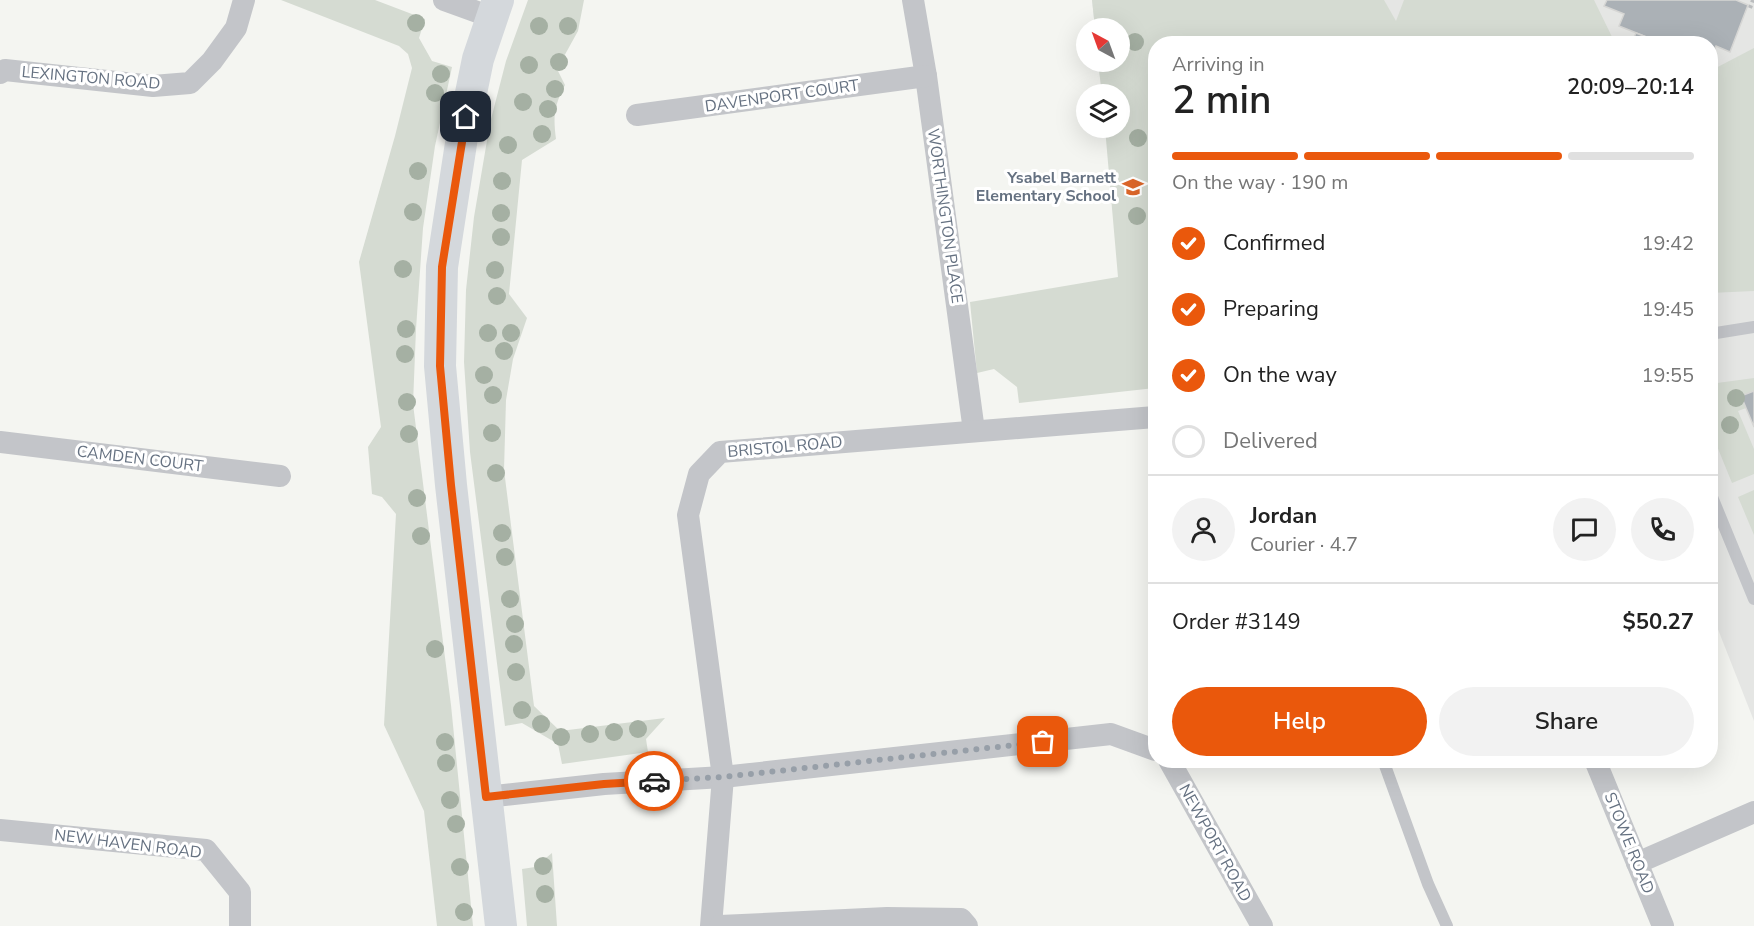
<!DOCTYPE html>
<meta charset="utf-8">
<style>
:root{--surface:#fff;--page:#f2f2f2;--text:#222;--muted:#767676;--line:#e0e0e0;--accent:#ea580c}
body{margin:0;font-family:"Nunito Sans",sans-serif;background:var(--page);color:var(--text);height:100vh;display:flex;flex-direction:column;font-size:22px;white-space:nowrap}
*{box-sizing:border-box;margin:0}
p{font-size:20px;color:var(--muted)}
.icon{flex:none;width:33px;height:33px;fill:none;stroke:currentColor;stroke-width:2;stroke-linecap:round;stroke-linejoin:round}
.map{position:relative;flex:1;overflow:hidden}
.side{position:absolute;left:1148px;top:36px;width:570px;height:732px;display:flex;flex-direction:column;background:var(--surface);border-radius:24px;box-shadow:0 6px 24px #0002}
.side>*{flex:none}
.needle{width:39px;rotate:319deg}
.buttons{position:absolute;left:1076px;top:18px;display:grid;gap:12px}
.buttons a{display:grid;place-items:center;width:54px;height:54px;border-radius:50%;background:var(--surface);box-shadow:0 6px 24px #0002;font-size:30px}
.pin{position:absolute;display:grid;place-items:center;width:51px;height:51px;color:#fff;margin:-26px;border-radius:12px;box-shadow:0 3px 9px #0006}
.courier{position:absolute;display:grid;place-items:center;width:60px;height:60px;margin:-30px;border:4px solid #ea580c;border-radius:50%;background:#fff;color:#222;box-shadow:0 2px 8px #0007}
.overview em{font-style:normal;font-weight:600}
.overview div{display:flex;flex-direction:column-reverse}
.overview{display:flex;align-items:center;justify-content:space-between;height:102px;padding:0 24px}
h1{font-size:39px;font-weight:600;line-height:45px}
.bar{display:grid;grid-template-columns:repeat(4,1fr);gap:9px 6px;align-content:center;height:72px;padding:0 24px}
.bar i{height:8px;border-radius:4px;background:var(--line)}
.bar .active{background:var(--accent)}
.bar p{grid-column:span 4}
.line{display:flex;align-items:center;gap:15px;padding:0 24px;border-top:2px solid var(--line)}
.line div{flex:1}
.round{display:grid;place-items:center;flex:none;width:63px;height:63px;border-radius:32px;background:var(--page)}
ol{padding:0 24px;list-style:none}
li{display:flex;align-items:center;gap:18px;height:66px}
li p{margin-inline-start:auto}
li .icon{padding:6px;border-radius:50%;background:var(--accent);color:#fff;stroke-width:4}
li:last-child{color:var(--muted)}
li i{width:33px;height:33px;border:3px solid var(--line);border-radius:50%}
.primary-button{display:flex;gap:12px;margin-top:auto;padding:12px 24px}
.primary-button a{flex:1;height:69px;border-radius:36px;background:var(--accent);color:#fff;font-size:24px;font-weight:600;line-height:69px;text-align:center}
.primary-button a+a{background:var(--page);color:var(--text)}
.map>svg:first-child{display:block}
.built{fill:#e5e6e4}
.green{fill:#d5dbd2}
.building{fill:#abb1b6;stroke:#d6d6d4;stroke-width:1.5}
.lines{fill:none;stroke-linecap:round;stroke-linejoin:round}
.path{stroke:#babcbe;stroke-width:4;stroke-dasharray:3 3;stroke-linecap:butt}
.lane{stroke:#c3c5c9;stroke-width:12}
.street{stroke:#c3c5c9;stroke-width:22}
.secondary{stroke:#d4d8dc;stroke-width:32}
.tree{fill:#a5b0a3}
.done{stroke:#979fa8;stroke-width:6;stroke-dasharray:0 10.8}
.route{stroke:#ea580c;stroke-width:8}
.labels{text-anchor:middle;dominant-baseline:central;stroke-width:6;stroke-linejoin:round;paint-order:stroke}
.street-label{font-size:16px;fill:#657181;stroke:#fff}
.poi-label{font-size:16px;font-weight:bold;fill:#657181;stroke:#fff;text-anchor:end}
</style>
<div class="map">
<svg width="1754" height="926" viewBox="0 0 1754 926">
<rect width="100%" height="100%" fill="#f4f5f1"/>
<polygon class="built" points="1092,0 1754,0 1754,721 1710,609 1710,44 1155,44 1155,247 1105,128 1119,128 1119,94 1102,94 1098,62 1119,62 1119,28 1095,28"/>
<g class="green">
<polygon points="281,0 375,0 425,19 419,38 432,61 452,67 435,146 423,228 416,329 413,404 451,705 473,926 437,926 424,811 384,725 396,514 382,497 372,494 368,447 381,427 359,262 395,136 412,68 408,54 399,46"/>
<path d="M528,0h56l-6,31 -21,38 8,16c-11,21 -12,31 -9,54l-34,21 -13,134 18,24 -14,41 -7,41 -2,70 30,236 26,25 105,-13 -19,21 2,13 -86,12 -4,-20 -36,-21 -17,3 -35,-274 -6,-90 2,-72 8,-73 16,-94 16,-62z"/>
<polygon points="1092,0 1384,0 1396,21 1404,0 1594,0 1615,43 1155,44 1155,388 1019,403 1017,387 994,369 977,373 970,302 1118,277 1105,128 1119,128 1119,94 1102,94 1098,62 1119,62 1119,28 1095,28"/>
<polygon points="1754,48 1754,291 1710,293 1710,71"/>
<polygon points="1754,378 1754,391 1741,396 1746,408 1738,411 1754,449 1754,474 1732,483 1710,429 1710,384"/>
<polygon points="1754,490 1754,535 1738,497"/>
<polygon points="552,853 557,926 527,926 522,869 535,867"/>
</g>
<g class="building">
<polygon points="1607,0 1736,0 1748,5 1730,52 1716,46 1710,60 1710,44 1664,44 1619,26 1624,14 1604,6"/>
<polygon points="1636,33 1664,44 1631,44"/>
<polygon points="1754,391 1754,427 1741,396"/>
</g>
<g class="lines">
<polyline class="path" points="1750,8 1753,0"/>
<g class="lane">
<polyline points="1710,334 1754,327"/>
<polyline points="1710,492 1754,599"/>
<polyline points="1383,760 1428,884 1447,926"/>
</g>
<g class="street">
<polyline points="444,0 491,17"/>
<polyline points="913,0 926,76 974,431"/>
<polyline points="0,73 5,70 153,86 190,83 212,61 236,28 244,0"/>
<polyline points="637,115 926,76"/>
<polyline points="0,442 280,476"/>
<polyline points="1169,760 1262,926"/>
<polyline points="1595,760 1663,926"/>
<polyline points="486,797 604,784 723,777 1111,734 1155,750"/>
<polyline points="0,830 206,850 240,892 240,926"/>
<polyline points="1637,863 1754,812"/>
<polyline points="711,926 723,777 688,515 699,474 720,452 1155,417"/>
<polyline points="720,926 887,918 961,919 967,926"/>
</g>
<polyline class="secondary" points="498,0 478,59 462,137 442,267 440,366 451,485 501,926"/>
</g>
<g class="tree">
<circle cx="416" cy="23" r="9"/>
<circle cx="539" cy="26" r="9"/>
<circle cx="568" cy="26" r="9"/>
<circle cx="1135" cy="42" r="9"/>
<circle cx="559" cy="62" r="9"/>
<circle cx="529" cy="65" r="9"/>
<circle cx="441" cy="74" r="9"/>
<circle cx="555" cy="89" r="9"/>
<circle cx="435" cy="93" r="9"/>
<circle cx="523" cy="102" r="9"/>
<circle cx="548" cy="109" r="9"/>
<circle cx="542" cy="134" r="9"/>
<circle cx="1138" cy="138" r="9"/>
<circle cx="508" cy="145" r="9"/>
<circle cx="418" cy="171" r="9"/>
<circle cx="502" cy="181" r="9"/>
<circle cx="413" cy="212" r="9"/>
<circle cx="501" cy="213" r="9"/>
<circle cx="1137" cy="216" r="9"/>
<circle cx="501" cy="237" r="9"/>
<circle cx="403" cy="269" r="9"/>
<circle cx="495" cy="270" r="9"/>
<circle cx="497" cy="296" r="9"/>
<circle cx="406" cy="329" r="9"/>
<circle cx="488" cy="333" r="9"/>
<circle cx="511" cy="333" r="9"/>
<circle cx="504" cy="351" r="9"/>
<circle cx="405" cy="354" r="9"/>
<circle cx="484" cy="375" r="9"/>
<circle cx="493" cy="395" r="9"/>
<circle cx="1736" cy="398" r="9"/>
<circle cx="407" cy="402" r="9"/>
<circle cx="1730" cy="425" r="9"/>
<circle cx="492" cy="433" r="9"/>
<circle cx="409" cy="434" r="9"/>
<circle cx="496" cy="473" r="9"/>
<circle cx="417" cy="498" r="9"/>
<circle cx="502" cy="533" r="9"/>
<circle cx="421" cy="536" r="9"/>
<circle cx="505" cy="557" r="9"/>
<circle cx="510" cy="599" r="9"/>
<circle cx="515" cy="624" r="9"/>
<circle cx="514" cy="644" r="9"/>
<circle cx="435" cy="649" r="9"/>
<circle cx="516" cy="672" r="9"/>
<circle cx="522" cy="710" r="9"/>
<circle cx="541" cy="724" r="9"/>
<circle cx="638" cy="729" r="9"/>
<circle cx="614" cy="732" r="9"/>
<circle cx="590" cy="734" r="9"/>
<circle cx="561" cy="737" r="9"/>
<circle cx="445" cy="742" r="9"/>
<circle cx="446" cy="763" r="9"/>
<circle cx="450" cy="800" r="9"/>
<circle cx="456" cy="824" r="9"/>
<circle cx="543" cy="866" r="9"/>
<circle cx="460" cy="867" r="9"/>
<circle cx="545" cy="894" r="9"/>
<circle cx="464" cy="912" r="9"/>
</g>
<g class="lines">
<polyline class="done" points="654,781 723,777 1043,742"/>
<polyline class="route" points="466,117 442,267 440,366 451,485 486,797 604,784 654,781"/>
</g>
<defs>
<symbol id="school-bare" viewBox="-9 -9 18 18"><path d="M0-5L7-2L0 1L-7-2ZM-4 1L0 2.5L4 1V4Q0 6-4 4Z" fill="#db662a" stroke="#fff" stroke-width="2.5" paint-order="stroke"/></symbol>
</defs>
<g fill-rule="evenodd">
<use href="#school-bare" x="1118" y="172" width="30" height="30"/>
</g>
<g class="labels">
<g class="street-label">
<text transform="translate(91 78) rotate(5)">LEXINGTON ROAD</text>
<text transform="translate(782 96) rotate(-8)">DAVENPORT COURT</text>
<text transform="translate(945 216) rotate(82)">WORTHINGTON PLACE</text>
<text transform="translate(785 447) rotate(-5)">BRISTOL ROAD</text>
<text transform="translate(140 459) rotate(7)">CAMDEN COURT</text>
<text transform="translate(1215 843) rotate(61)">NEWPORT ROAD</text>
<text transform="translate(1629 843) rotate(68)">STOWE ROAD</text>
<text transform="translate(128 844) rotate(7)">NEW HAVEN ROAD</text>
</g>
<g class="poi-label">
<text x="1116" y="178">Ysabel Barnett<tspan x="1116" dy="18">Elementary School</tspan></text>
</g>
</g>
</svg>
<div class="buttons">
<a><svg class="needle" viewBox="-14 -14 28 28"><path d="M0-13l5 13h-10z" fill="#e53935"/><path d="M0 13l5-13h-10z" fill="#767676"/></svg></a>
<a><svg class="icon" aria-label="layers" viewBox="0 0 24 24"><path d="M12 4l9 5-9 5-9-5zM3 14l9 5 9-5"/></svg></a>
</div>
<div class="pin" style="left:1043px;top:742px;background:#ea580c"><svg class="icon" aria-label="bag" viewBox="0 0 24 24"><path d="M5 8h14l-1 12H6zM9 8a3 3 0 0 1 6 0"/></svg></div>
<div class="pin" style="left:466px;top:117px;background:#1f2937"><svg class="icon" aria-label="home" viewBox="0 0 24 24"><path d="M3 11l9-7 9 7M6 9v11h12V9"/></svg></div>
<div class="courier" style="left:654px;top:781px"><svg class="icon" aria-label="car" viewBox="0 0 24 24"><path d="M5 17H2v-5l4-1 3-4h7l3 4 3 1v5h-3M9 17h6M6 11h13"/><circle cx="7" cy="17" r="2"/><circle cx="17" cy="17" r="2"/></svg></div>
<section class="side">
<div class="overview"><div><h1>2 min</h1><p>Arriving in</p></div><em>20:09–20:14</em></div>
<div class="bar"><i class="active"></i><i class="active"></i><i class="active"></i><i></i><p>On the way · 190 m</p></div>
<ol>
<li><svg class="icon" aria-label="check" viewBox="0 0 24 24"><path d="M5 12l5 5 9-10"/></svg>Confirmed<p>19:42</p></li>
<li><svg class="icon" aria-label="check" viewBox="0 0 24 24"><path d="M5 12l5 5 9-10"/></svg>Preparing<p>19:45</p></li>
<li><svg class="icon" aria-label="check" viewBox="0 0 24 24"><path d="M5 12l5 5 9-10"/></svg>On the way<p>19:55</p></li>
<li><i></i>Delivered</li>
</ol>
<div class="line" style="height:108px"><a class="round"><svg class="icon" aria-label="person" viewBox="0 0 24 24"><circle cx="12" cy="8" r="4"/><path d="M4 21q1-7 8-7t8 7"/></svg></a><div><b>Jordan</b><p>Courier · 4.7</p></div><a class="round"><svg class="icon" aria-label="chat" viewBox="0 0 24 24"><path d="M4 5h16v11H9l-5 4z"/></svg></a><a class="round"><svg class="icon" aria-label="phone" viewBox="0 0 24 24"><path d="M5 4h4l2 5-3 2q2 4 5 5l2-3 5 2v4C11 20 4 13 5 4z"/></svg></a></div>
<div class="line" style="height:78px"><div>Order #3149</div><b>$50.27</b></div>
<div class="primary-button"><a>Help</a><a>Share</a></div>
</section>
</div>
